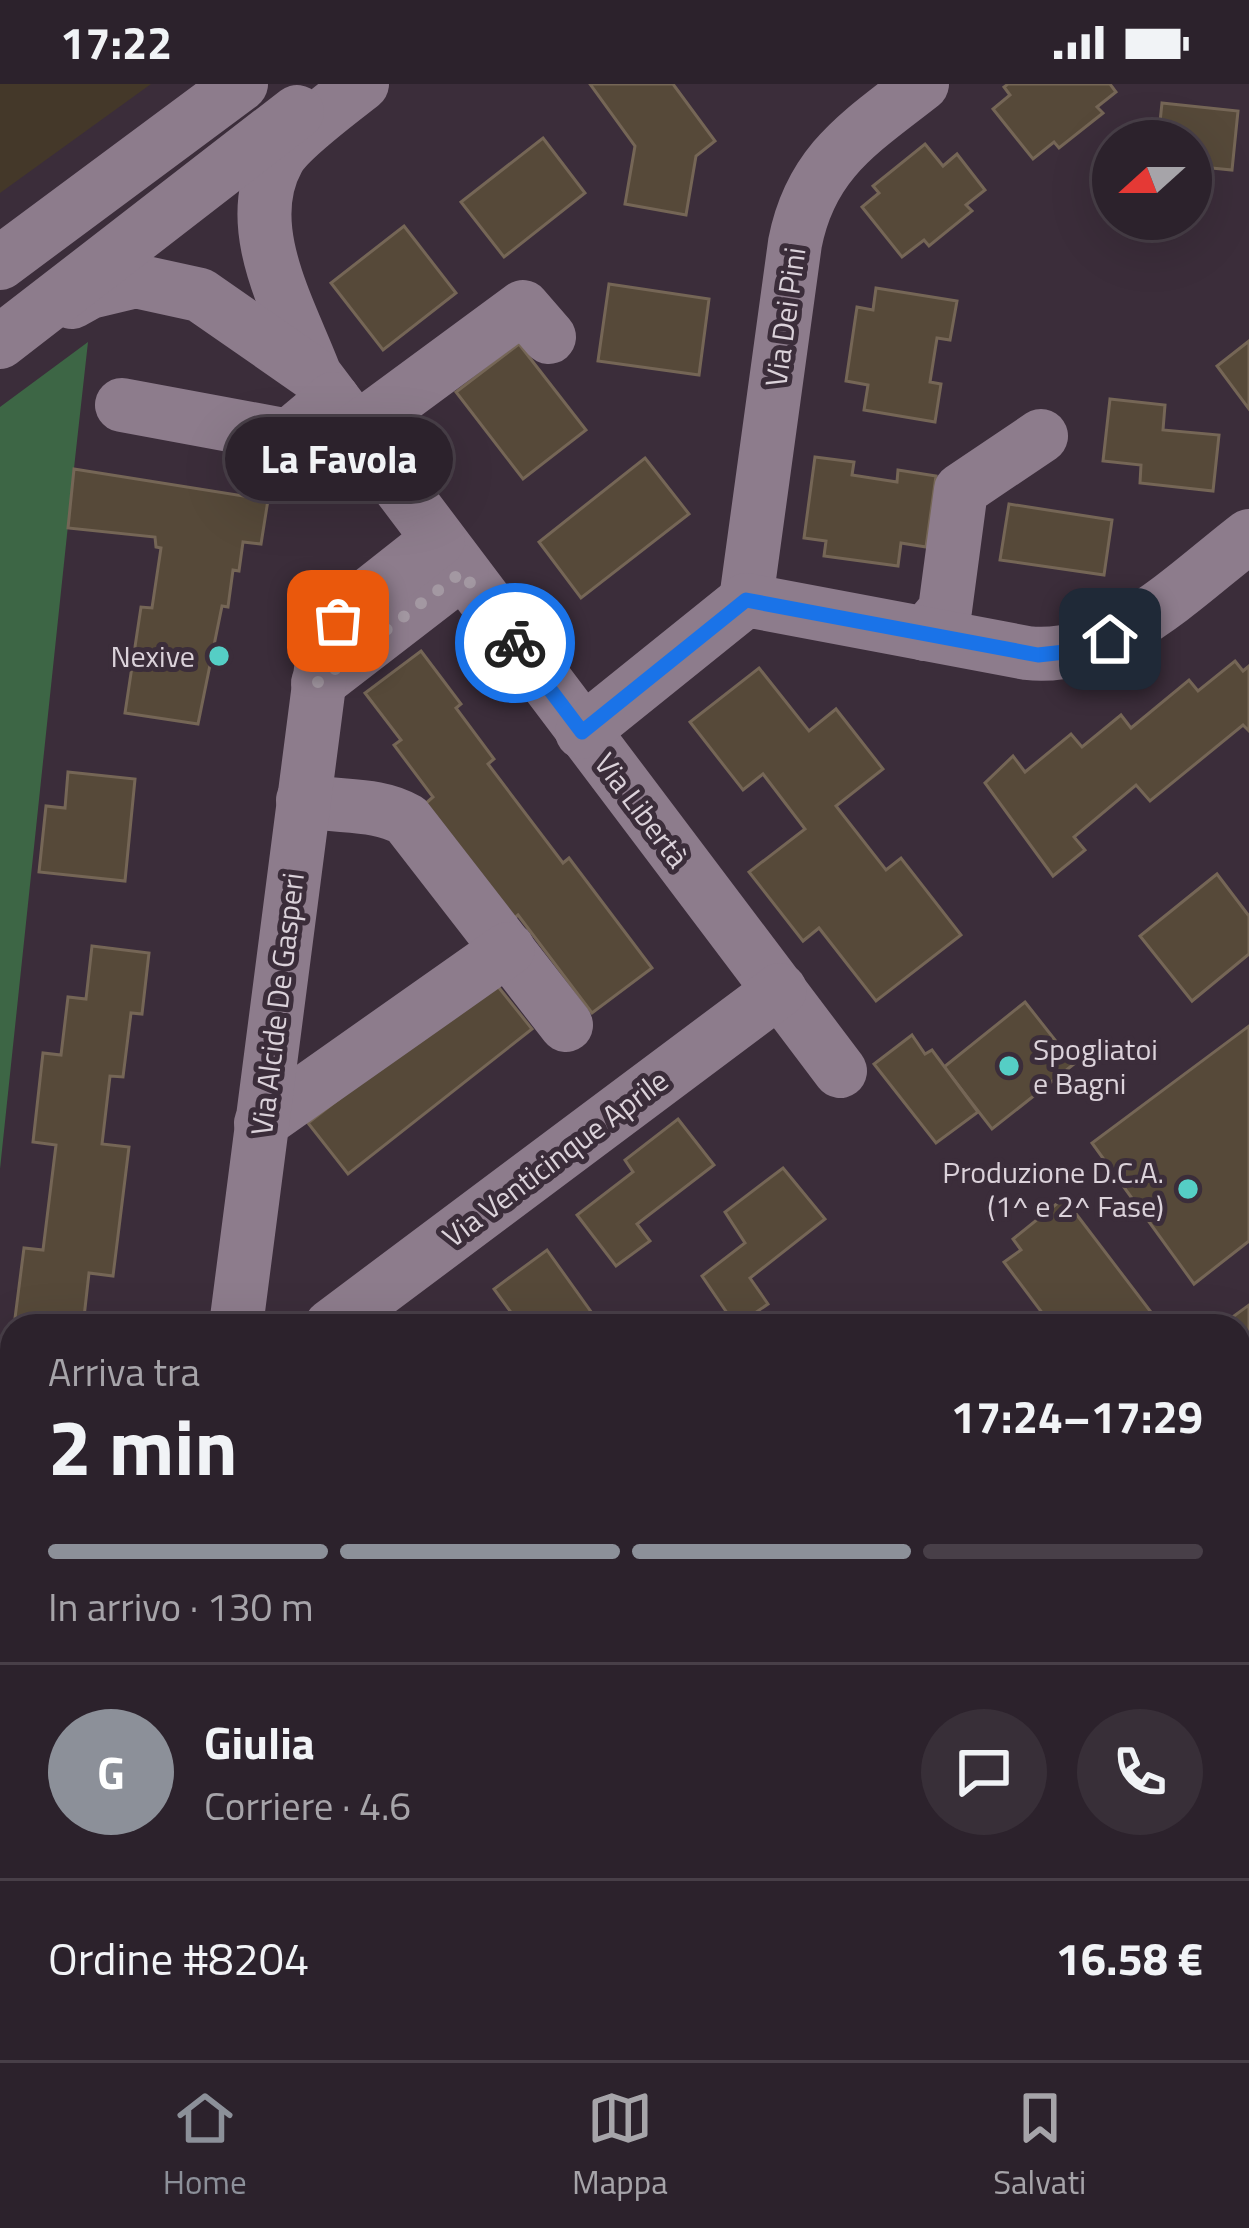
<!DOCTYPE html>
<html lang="it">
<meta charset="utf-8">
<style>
:root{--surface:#2c222c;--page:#382f38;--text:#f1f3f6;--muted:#a6a4a9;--line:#483f48;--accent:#8c9099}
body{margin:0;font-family:"Titillium Web",sans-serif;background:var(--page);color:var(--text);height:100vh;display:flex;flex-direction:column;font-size:45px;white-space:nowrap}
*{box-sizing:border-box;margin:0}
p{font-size:39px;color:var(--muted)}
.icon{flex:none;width:66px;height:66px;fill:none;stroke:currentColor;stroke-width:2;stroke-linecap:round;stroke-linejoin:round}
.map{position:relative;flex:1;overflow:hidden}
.sheet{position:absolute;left:0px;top:1230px;width:1251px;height:747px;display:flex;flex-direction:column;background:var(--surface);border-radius:36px 36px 0 0;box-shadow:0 12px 48px #0002,0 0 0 3px var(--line)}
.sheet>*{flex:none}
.needle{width:78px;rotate:249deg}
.fabs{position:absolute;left:1092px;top:36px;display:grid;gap:24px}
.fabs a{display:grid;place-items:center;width:120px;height:120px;border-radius:50%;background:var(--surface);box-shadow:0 12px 48px #0002,0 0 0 3px var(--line);font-size:60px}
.pin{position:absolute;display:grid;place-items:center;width:102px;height:102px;color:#fff;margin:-51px;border-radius:24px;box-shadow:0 6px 18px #0006}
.courier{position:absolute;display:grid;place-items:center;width:120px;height:120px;margin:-60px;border:9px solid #1a73e8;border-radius:50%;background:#fff;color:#222;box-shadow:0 3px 15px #0007}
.bubble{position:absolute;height:84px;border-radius:42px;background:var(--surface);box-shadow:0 12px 48px #0002,0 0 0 3px var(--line);font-size:39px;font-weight:700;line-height:84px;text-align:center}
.headline em{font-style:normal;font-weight:700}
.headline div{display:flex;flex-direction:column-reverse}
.headline{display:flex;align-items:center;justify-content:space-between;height:204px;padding:0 48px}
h1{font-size:78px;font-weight:700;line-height:90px}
.bar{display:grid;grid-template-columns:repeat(4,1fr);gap:18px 12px;align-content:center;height:144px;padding:0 48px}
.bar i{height:15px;border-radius:9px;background:var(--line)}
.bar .selected{background:var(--accent)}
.bar p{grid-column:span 4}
.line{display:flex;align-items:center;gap:30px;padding:0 48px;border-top:3px solid var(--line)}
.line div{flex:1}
.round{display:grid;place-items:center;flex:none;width:126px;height:126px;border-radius:63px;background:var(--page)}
.status{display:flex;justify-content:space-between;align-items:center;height:84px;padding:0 60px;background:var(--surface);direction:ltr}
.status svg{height:33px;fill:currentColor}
.dock{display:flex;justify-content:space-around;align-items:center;height:168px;border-top:3px solid var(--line);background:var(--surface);font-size:33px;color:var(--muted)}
.dock a{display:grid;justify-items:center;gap:6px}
.dock .selected{color:var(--accent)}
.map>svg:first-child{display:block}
.industrial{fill:#443829}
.green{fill:#3d6645}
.building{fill:#564939;stroke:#756656;stroke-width:3}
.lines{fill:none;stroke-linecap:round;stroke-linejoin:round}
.minor{stroke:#8d7c8c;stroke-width:54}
.done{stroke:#a398a2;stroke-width:12;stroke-dasharray:0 21.6}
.route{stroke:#1a73e8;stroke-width:15}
.poi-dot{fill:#55cec5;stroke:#3b2d3a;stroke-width:4.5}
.labels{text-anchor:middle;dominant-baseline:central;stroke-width:10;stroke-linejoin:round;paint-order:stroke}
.street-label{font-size:30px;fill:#dbd2da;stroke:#3b2d3a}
.poi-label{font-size:30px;fill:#dbd2da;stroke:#3b2d3a;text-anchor:end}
</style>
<div class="status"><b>17:22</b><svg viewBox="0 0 49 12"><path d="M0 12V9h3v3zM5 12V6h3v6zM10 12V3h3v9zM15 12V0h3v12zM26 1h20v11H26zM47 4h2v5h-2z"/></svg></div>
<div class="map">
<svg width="1249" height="1976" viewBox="0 0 1249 1976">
<rect width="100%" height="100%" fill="#3b2d3a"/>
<g class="industrial">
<polygon points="0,0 151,0 0,109"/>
<polygon points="12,1808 12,1965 275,1965 284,1976 0,1976 0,1816"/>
</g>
<polygon class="green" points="88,258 75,375 0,1085 0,323"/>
<g class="building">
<polygon points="590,0 673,0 715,57 696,72 686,131 625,120 635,62"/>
<polygon points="1008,0 1110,0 1116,8 1097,23 1103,29 1059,64 1054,58 1033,75 993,25 1010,11 1004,3"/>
<polygon points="1162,19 1238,27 1232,86 1191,82 1191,57 1158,57"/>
<polygon points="543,54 585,109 504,173 461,118"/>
<polygon points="925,60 943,82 957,70 985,106 966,121 972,127 929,162 924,156 902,173 862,123 879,109 873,102"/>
<polygon points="404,142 456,209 383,266 331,199"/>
<polygon points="609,200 709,215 699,291 598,277"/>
<polygon points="876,204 957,217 950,256 937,254 930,298 941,300 935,338 864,326 868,301 846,297 857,223 873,226"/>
<polygon points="1249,257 1249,325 1217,282"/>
<polygon points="519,260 586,346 523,395 456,308"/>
<polygon points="1110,315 1165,321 1163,346 1219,351 1213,407 1140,399 1141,381 1103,377"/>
<polygon points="815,373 854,378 852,391 897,398 898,386 936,392 926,463 901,459 898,482 824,472 826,457 804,454"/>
<polygon points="645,374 689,430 581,514 539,458"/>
<polygon points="74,385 268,416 261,460 243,458 239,487 233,486 228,523 222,522 198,640 125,629 141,523 152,524 161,464 156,463 155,453 68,444"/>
<polygon points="1009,420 1112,436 1104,491 1000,476"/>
<polygon points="421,567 461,620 456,624 494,675 488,680 563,779 569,774 652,884 592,929 518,831 512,836 425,720 433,713 394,661 401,656 365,609"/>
<polygon points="1235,577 1243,587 1249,582 1249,647 1243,641 1150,717 1136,701 1074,753 1085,766 1053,792 985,699 1013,672 1025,688 1071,650 1082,663 1121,631 1131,644 1189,596 1198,607"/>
<polygon points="759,584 809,647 836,625 883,685 836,722 886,786 901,774 961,851 876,917 819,844 803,857 749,788 805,745 763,690 743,706 690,638"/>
<polygon points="68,688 135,695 125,797 39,788 46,722 65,724"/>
<polygon points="1217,790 1249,832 1249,870 1192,917 1140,852"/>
<polygon points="92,862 149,869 142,930 131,929 123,993 110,992 102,1060 129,1063 113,1192 89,1189 83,1242 86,1242 14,1242 24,1164 43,1166 56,1061 33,1058 43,969 61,971 68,913 86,915"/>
<polygon points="492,895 532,945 348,1090 308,1039"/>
<polygon points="1025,918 1074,980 992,1045 944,983"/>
<polygon points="1249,942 1249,1157 1194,1200 1092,1059"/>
<polygon points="912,951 925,970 932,966 978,1028 936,1059 874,980"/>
<polygon points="678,1035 714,1081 637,1140 650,1157 616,1182 577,1131 633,1088 625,1076"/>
<polygon points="783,1084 825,1135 750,1194 768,1220 736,1242 702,1192 745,1159 725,1128"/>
<polygon points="1064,1114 1160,1240 1157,1242 1052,1242 1004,1178 1021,1166 1013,1155"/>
<polygon points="547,1166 599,1239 595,1242 521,1242 494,1205"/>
<polygon points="1249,1221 1249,1275 1239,1262 1239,1242 1223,1240"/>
<polygon points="1249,1417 1249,1509 1239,1495 1239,1425"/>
<polygon points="0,1593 12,1595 12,1721 0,1720"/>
<polygon points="1249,1881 1249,1942 1239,1928 1239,1888"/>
<polygon points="0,1914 12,1915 12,1965 33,1965 31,1976 0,1976"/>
<polygon points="418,1965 482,1965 490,1976 403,1976"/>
<polygon points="746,1965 870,1965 855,1976 754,1976"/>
<polygon points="870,1965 900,1965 908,1976 855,1976"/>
</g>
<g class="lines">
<g class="minor">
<path d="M362,0c-20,16 -72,54 -84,75 -38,68 13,152 37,216l525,696"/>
<polyline points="0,179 241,0"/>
<polyline points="72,218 90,208 136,197 200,211 315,291"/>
<polyline points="0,258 297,28"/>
<polyline points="122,321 289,352 333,315"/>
<polyline points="356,346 523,223 549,253"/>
<path d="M746,516l49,-357c16,-82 66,-111 127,-159"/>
<polyline points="925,550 945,526 961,406 1041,352"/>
<polyline points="318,599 462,488"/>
<path d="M582,648l164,-132 281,53c84,10 159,-69 222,-117"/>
<path d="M303,716c33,8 74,2 104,20l159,205"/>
<polyline points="261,1039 508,865"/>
<polyline points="236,1242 323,570 343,531 438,456"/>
<polyline points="331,1242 780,906"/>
<polyline points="590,1965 598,1976"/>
<polyline points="142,1976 143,1965"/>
</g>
</g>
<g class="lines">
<polyline class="done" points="338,537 327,557 318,598 462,488 515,559"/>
<polyline class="route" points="515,559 582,648 746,516 1038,571 1074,567 1110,555"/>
</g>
<g class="poi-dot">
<circle cx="219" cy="572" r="12"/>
<circle cx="1009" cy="982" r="12"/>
<circle cx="1188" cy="1105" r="12"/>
</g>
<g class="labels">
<g class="street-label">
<text transform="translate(785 233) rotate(-82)">Via Dei Pini</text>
<text transform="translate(642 726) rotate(53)">Via Libertà</text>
<text transform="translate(277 920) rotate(-83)">Via Alcide De Gasperi</text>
<text transform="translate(555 1074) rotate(-37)">Via Venticinque Aprile</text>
</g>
<g class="poi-label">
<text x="195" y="572">Nexive</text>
<text x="1033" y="965" text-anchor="start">Spogliatoi<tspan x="1033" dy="34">e Bagni</tspan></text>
<text x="1164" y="1088">Produzione D.C.A.<tspan x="1164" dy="34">(1^ e 2^ Fase)</tspan></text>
</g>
</g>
</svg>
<div class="fabs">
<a><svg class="needle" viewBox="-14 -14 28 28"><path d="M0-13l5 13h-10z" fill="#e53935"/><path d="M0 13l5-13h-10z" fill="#a6a4a9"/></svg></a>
</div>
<div class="pin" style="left:338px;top:537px;background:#ea580c"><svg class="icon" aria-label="bag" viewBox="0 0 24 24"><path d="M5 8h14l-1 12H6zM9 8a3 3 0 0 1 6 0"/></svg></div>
<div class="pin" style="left:1110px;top:555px;background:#1f2937"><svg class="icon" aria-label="home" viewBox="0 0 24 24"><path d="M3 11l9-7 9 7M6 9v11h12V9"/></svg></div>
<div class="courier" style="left:515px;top:559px"><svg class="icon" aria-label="bike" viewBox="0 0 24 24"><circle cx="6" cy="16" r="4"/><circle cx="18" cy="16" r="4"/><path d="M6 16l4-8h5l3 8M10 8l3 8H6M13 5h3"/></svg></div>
<div class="bubble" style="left:225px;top:333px;width:228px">La Favola</div>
<section class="sheet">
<div class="headline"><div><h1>2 min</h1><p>Arriva tra</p></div><em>17:24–17:29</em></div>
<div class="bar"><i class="selected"></i><i class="selected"></i><i class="selected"></i><i></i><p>In arrivo · 130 m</p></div>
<div class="line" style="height:216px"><b class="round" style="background:var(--accent);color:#fff">G</b><div><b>Giulia</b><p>Corriere · 4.6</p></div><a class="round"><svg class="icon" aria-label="chat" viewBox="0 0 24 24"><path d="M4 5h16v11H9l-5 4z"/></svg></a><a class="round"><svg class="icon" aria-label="phone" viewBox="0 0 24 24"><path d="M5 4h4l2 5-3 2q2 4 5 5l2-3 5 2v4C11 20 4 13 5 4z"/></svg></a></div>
<div class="line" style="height:156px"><div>Ordine #8204</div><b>16.58 €</b></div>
</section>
</div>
<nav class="dock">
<a class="selected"><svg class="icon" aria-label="home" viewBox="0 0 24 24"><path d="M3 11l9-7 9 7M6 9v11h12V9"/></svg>Home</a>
<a><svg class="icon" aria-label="map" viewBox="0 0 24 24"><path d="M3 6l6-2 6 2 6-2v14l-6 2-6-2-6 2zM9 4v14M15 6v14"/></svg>Mappa</a>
<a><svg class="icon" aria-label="saved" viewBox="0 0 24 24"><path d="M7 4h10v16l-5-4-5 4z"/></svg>Salvati</a>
</nav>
